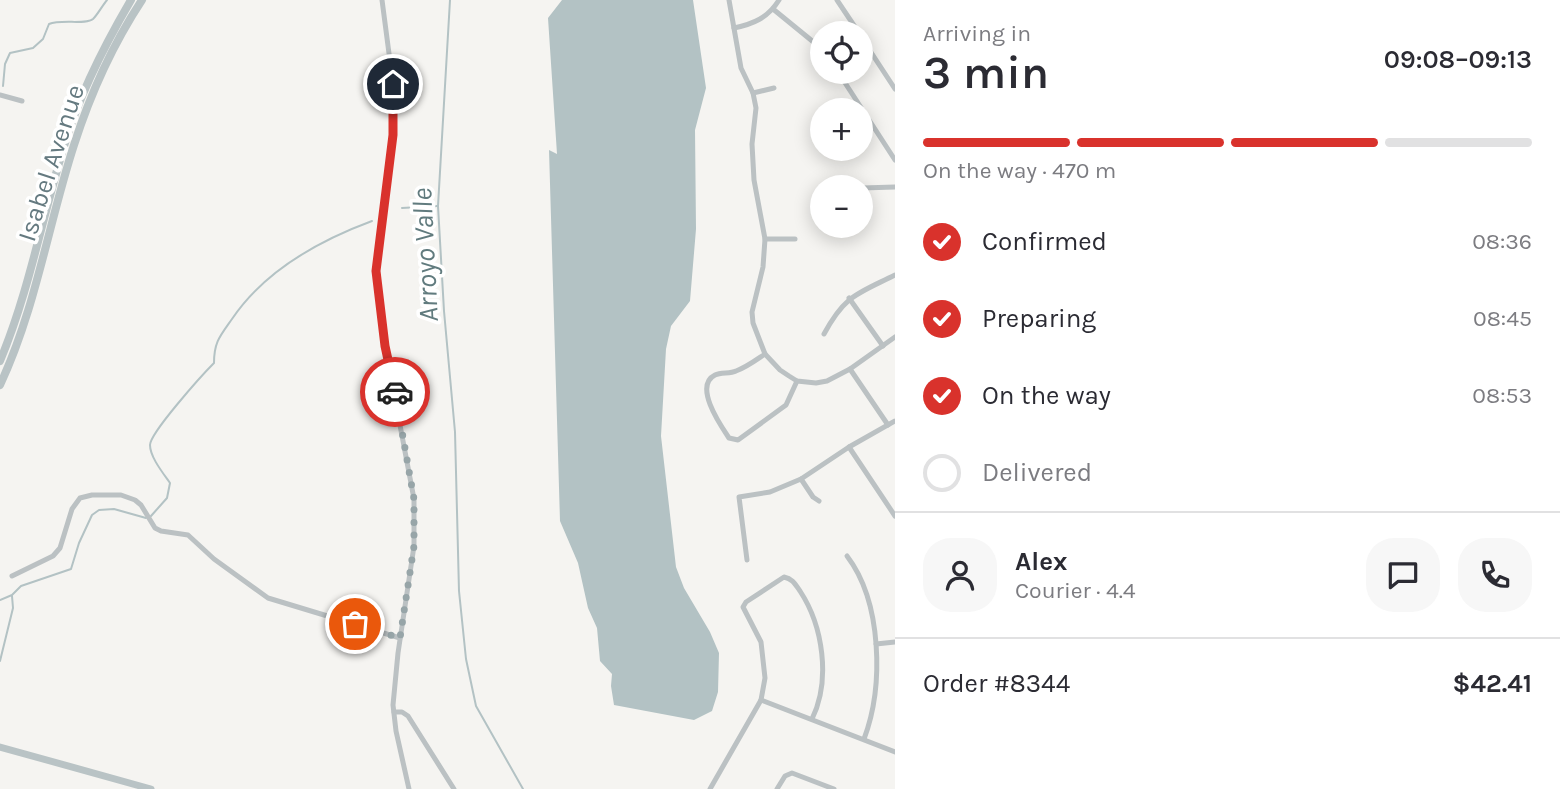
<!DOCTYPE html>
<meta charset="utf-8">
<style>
:root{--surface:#fff;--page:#f7f7f7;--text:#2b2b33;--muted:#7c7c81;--line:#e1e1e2;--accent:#d9322c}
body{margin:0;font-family:Karla,sans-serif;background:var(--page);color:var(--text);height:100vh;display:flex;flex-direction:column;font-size:26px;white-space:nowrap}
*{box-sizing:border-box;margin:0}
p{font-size:23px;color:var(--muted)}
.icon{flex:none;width:38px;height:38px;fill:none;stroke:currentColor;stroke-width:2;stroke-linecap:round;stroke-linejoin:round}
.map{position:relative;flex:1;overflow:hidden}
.sheet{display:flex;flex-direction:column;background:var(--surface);width:665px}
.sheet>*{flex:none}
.tools{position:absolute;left:810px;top:21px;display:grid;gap:14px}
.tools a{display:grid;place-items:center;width:63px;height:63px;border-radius:50%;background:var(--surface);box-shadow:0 4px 18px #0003;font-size:35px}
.pin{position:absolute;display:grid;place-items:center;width:60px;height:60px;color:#fff;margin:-30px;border:4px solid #fff;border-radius:50%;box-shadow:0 2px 7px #0007}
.courier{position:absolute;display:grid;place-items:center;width:70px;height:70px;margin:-35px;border:5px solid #d9322c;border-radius:50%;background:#fff;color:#222;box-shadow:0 2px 9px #0007}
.headline em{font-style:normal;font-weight:600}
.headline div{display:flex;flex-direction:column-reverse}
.headline{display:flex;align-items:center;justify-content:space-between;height:119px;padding:0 28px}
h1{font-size:46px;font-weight:600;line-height:52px}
.bar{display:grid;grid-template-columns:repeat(4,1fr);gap:10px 7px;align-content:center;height:84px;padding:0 28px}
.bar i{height:9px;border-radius:5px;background:var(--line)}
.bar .active{background:var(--accent)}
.bar p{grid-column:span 4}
.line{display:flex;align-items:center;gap:18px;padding:0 28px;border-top:2px solid var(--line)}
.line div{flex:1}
.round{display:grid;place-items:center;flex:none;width:74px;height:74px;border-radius:28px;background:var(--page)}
ol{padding:0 28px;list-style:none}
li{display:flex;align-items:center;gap:21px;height:77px}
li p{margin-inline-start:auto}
li .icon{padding:7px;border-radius:50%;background:var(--accent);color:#fff;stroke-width:4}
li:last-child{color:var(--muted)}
li i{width:38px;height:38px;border:4px solid var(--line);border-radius:50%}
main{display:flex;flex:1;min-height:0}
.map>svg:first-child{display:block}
.water{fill:#b3c2c4}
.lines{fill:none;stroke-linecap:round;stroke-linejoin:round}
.stream{stroke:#b3c2c4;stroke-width:2}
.minor{stroke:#bbc1c3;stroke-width:5}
.major{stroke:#b9c3c5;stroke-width:7}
.highway{stroke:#b9c3c5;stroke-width:8}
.done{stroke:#97a5a8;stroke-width:7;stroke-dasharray:0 12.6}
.route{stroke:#d9322c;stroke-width:9}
.labels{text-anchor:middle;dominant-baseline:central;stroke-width:7;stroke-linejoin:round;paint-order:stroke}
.street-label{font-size:26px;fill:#657a80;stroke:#fff}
.water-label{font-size:28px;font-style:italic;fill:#617b7e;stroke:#fff}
</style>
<main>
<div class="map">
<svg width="895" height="789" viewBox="0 0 895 789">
<rect width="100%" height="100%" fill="#f5f4f1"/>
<polygon class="water" points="562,0 693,0 706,88 695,130 696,229 690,301 671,326 666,349 661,436 676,567 684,588 710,632 719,653 718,692 712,711 694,720 614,705 611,686 612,674 600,661 597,628 588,608 578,563 560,521 549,150 557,154 548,18"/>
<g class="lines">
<g class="stream">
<polyline points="450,0 438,206 444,311 455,432 459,591 466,659 476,706 523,789"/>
<path d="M3,86l2,-22 5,-11 23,-5 10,-9 6,-15c12,-5 37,1 44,-5 5,-5 9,-13 14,-19"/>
<polyline points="402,208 437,206"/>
<path d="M151,516l16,-18 3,-15c-7,-10 -20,-26 -20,-38 0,-12 52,-70 64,-82 0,-21 6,-27 18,-44 33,-49 86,-78 140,-98"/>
<polyline points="0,600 12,595 21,586 71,569 79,543 92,515 99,510 114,509 146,518"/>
<polyline points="0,661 13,608 12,596"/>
</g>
<g class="minor">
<polyline points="382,0 393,84 393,135 376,271 385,346 414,499 414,546 398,653 393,705 396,731 409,789"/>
<polyline points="729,0 741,68 753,93 756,108 752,144 754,180 765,239 763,267 752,312 753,323 765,354 780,370 789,376 797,381 816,383 827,381 850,369 895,337"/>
<polyline points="837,0 859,33"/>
<polyline points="773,9 822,49"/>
<path d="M734,28c19,-4 34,-10 45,-28"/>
<polyline points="861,37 895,89"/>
<polyline points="838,72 895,160"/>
<polyline points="753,93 774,88"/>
<polyline points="0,95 22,101"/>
<polyline points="818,142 822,139"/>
<polyline points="862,188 895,187"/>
<polyline points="765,239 795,239"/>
<polyline points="849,298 883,346"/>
<path d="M824,334c21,-39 33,-40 71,-59"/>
<path d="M765,354c-9,6 -18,13 -29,17 -6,3 -15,1 -21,4 -22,11 6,51 14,63l9,2 48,-35 11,-24"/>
<polyline points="850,369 888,425"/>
<polyline points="849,447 895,516"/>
<polyline points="801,479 813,497 819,501"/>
<path d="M847,556c35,46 37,130 17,183"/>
<polyline points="747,560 739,497 770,492 801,479 849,447 895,421"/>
<polyline points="12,576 53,556 60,548 72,509 80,498 92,495 121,495 135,500 141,505 155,528 161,531 188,535 214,559 268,598 400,638"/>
<polyline points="876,644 895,642"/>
<polyline points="761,700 895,752"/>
<polyline points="394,712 402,712 408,716 454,789"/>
<path d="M710,789l51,-89 4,-22 -4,-36 -18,-35 3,-5 38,-25c9,2 11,7 16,14 23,35 31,89 12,128"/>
<polyline points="777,789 785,776 792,773 834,789"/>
</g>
<polyline class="major" points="0,747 151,789"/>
<g class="highway">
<path d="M0,361c29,-69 42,-143 64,-215 15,-51 40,-100 67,-146"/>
<path d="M0,385c36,-77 48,-160 74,-240 16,-50 39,-101 68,-145"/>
</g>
</g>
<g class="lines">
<polyline class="done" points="355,624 400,638 414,546 414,499 395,392"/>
<polyline class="route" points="393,84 393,135 376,271 385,346 395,392"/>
</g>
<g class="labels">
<g class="street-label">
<text transform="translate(51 163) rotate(-72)">Isabel Avenue</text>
</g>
<g class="water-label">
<text transform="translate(425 255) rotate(-93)">Arroyo Valle</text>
</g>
</g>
</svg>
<div class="tools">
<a><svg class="icon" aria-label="locate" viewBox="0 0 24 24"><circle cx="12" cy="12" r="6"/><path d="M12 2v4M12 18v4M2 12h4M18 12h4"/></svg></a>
<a>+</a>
<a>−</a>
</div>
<div class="pin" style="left:355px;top:624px;background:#ea580c"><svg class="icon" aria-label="bag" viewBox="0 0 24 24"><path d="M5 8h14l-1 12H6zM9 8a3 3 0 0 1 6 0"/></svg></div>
<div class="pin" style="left:393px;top:84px;background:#1f2937"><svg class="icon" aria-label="home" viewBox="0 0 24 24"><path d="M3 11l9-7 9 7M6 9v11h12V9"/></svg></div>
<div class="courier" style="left:395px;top:392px"><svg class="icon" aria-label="car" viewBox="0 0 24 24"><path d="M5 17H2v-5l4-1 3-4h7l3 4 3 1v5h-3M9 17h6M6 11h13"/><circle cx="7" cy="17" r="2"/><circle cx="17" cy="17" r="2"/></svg></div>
</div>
<section class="sheet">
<div class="headline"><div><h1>3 min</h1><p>Arriving in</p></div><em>09:08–09:13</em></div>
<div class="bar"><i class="active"></i><i class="active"></i><i class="active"></i><i></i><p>On the way · 470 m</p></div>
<ol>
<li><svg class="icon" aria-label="check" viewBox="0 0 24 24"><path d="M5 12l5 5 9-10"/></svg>Confirmed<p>08:36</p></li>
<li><svg class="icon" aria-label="check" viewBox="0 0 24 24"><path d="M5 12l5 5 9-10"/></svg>Preparing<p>08:45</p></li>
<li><svg class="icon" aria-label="check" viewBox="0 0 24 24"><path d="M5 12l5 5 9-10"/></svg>On the way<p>08:53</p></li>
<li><i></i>Delivered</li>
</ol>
<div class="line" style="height:126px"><a class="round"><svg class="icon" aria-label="person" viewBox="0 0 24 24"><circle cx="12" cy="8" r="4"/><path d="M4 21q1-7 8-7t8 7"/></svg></a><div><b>Alex</b><p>Courier · 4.4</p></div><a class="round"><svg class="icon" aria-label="chat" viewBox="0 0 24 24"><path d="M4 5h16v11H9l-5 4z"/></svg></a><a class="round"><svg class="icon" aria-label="phone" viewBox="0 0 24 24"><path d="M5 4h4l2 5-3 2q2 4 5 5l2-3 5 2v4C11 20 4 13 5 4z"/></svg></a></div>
<div class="line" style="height:91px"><div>Order #8344</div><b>$42.41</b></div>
</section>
</main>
